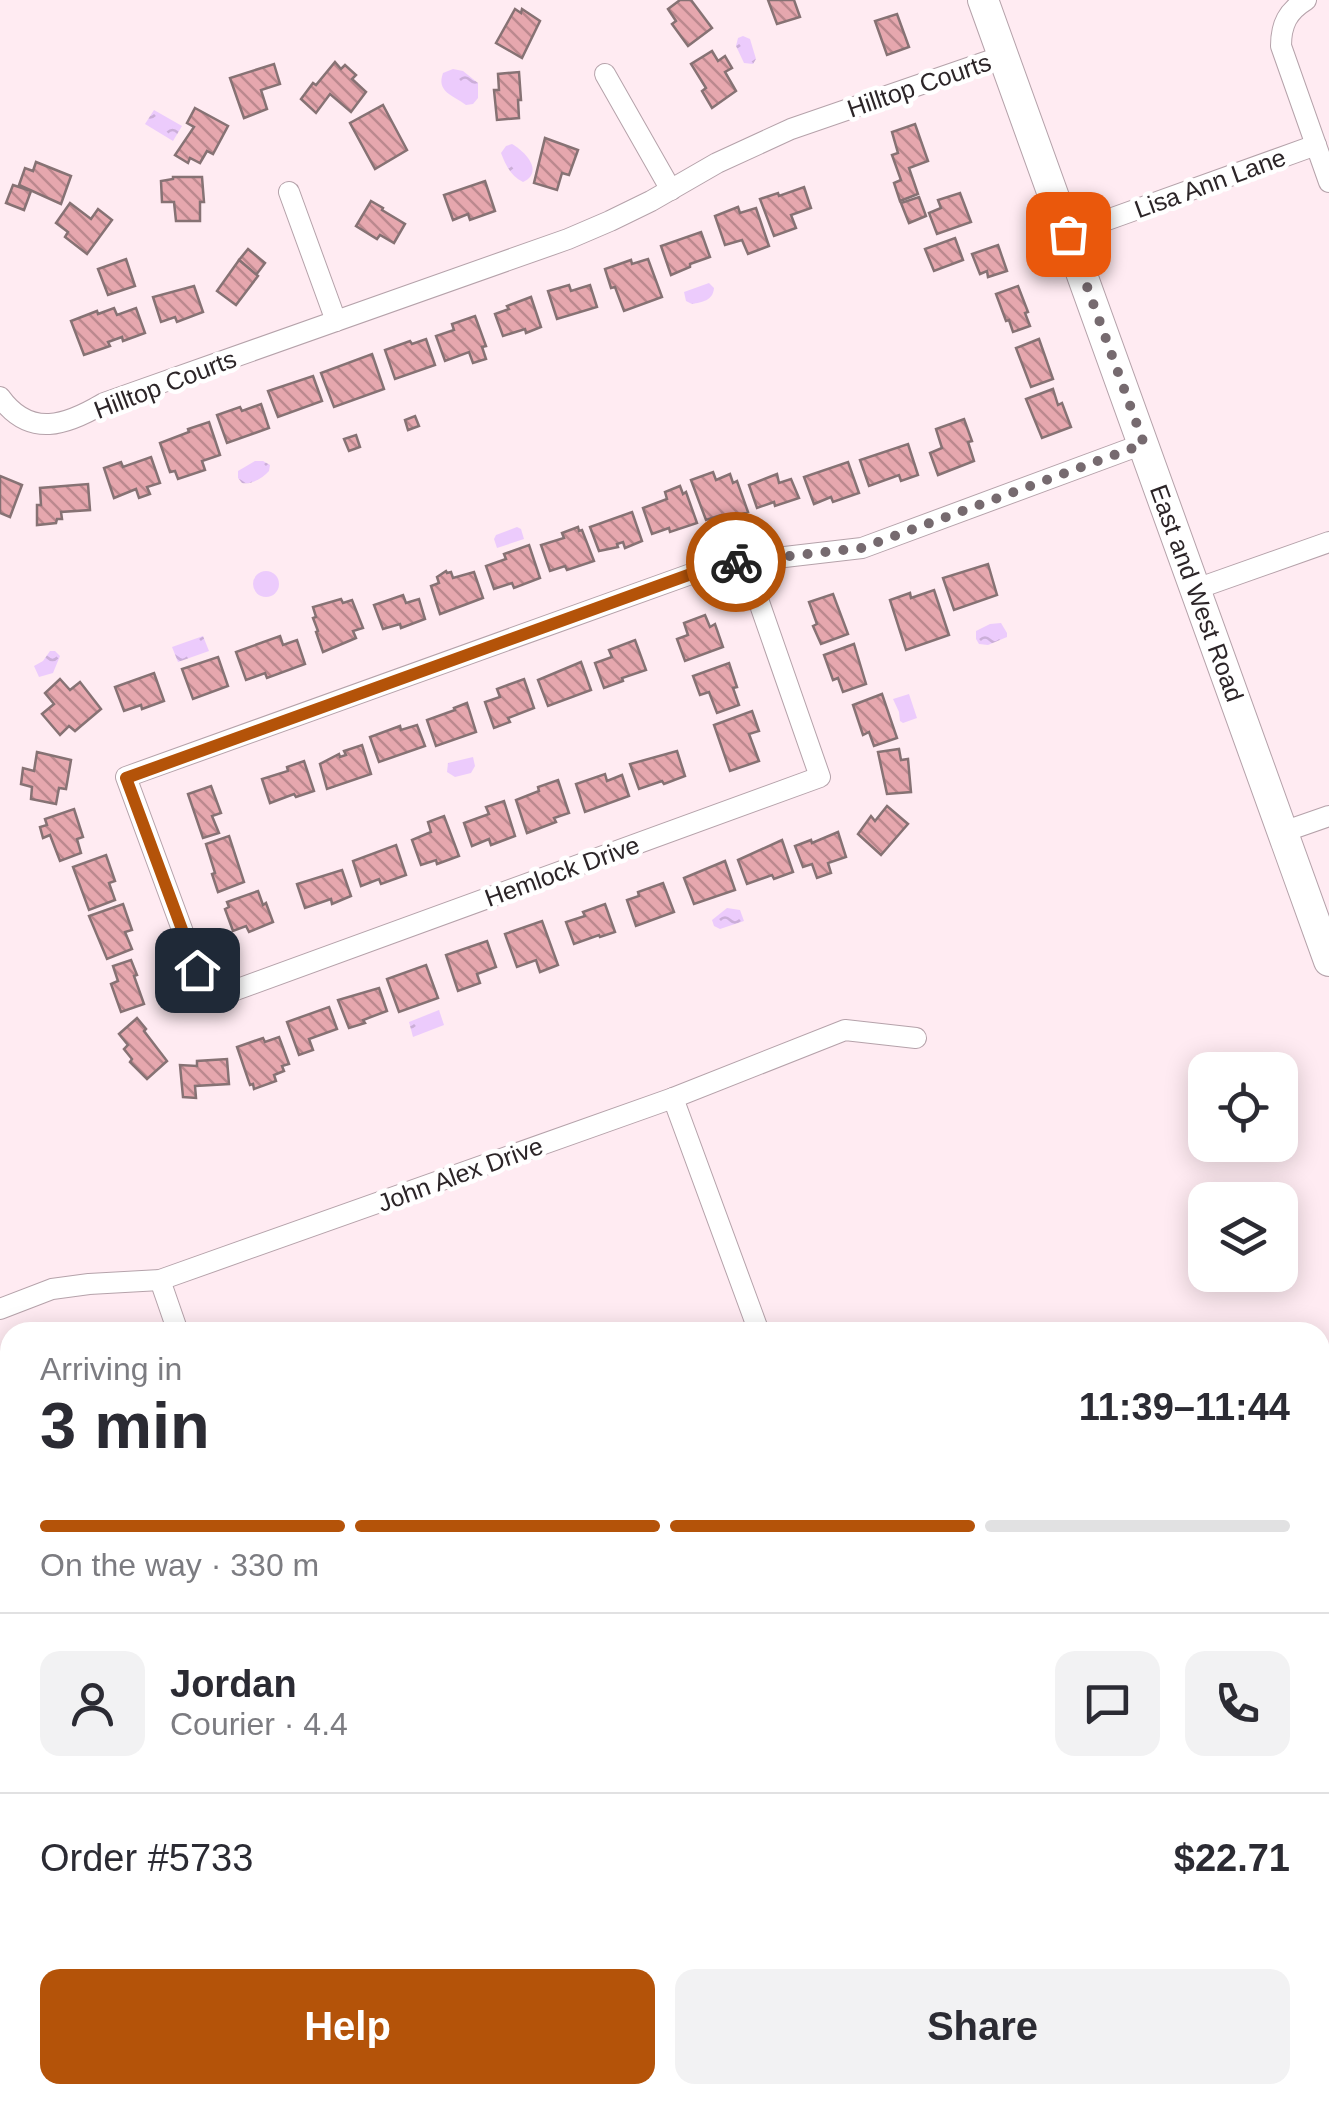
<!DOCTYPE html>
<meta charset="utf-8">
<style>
:root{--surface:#fff;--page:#f2f2f3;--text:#2b2b33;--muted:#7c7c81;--line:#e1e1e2;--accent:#b45309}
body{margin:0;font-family:Arial,sans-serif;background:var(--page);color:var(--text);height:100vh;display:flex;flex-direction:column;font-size:38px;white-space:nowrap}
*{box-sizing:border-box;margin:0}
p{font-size:32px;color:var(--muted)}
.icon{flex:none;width:55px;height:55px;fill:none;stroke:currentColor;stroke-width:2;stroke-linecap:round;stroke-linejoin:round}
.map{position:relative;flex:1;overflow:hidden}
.sheet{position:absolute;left:0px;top:1322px;width:1330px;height:782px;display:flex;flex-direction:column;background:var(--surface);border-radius:30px 30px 0 0;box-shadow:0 5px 25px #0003}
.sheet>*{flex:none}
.controls{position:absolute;left:1188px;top:1052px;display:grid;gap:20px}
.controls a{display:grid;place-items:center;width:110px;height:110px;border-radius:20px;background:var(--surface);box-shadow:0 5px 25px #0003;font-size:50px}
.pin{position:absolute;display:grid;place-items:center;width:85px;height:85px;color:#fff;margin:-42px;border-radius:20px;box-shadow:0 5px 15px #0006}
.courier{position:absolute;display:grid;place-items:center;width:100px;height:100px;margin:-50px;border:8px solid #b45309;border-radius:50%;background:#fff;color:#222;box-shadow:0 2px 12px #0007}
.head em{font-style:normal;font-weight:700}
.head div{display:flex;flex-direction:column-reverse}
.head{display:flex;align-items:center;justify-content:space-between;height:170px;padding:0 40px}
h1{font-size:65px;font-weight:700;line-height:75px}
.bar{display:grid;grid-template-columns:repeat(4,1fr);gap:15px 10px;align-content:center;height:120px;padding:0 40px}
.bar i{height:12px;border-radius:8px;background:var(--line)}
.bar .on{background:var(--accent)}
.bar p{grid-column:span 4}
.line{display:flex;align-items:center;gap:25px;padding:0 40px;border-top:2px solid var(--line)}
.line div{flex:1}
.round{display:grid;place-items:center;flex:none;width:105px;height:105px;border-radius:20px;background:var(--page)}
.primary-button{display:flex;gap:20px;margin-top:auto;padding:20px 40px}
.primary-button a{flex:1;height:115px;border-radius:20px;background:var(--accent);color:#fff;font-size:40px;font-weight:700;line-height:115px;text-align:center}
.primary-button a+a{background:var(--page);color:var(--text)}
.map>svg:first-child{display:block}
.forest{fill:url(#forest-firs)}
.water{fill:url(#water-ripples)}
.building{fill:url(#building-back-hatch);stroke:#867274;stroke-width:2.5}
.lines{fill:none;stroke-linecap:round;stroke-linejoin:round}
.street-casing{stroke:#b5a2aa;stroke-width:22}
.secondary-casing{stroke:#b5a2aa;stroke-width:32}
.street{stroke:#fff;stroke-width:20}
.secondary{stroke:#fff;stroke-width:30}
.done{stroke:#766a6f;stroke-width:10;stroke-dasharray:0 18}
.route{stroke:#b45309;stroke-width:12}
.labels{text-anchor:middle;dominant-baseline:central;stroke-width:9;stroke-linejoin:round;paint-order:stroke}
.street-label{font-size:25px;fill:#2c2528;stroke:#fff}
</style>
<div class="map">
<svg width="1329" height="2104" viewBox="0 0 1329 2104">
<defs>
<pattern id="forest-firs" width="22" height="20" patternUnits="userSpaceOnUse" patternTransform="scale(2.5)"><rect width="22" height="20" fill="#e0a498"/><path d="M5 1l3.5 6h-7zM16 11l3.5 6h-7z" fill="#b6857c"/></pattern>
<pattern id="water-ripples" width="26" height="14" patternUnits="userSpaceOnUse" patternTransform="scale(2.5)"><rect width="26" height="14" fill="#eccbfc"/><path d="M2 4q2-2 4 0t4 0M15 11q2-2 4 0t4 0" fill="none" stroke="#cbaed8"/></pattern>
<pattern id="building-back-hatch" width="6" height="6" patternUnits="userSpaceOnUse" patternTransform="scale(2.5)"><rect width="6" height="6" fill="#e6a7ae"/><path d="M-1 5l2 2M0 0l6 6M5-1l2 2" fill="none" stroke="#bb888e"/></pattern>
</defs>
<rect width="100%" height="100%" fill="#ffebf2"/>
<polygon class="forest" points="10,1439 10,1990 0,1993 0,1442"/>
<g class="water">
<polygon points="743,36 750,39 756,59 753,64 744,63 736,46 738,38"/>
<path d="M453,69l10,2 15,12v15l-5,6 -7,1c-13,-10 -30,-13 -23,-32z"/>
<polygon points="154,110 182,126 173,141 145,124"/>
<path d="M512,144c14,8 32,28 11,38 -12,-6 -17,-16 -22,-29l5,-7z"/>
<path d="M709,283l5,5c-1,13 -12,14 -22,16l-6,-3 -2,-9z"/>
<path d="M255,461h8l7,4 -1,6c-6,7 -18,14 -27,12l-4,-5v-7z"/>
<polygon points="517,527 521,529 524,539 497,548 494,539 496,535"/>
<circle cx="266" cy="584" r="13"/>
<polygon points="1001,623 1007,633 1007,637 988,645 979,644 976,639 976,631 990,624"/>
<polygon points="203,636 209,651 178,662 172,647"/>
<polygon points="50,651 55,651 60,656 53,673 39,677 34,666 43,661"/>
<polygon points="909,694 917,718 903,723 900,721 899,712 893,699"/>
<polygon points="473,757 475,766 471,773 455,777 447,772 448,763"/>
<polygon points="727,908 740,910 744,921 720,929 714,926 712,920"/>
<polygon points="439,1010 444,1025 413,1037 409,1022"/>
</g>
<g class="building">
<polygon points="680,0 691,0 712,28 688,46 672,24 676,21 668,9"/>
<polygon points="768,0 794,0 800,17 777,24"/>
<polygon points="515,9 521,13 522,9 540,21 522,58 496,43"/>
<polygon points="897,14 909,47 887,55 875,21"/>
<polygon points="712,51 718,61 725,56 732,68 725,72 736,91 712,108 702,91 706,88 691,64"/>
<polygon points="335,62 341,69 345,65 356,75 352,79 366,92 351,112 330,94 316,113 301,99 313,83 316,85"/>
<polygon points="274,64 280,84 261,90 267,109 244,118 230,78"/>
<polygon points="519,72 521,100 518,100 519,118 497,120 494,90 499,90 498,74"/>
<polygon points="383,105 407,150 375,169 350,123"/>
<polygon points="195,108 228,126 213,154 207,151 200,163 190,158 188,163 175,155 194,127 187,123"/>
<polygon points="915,124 928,161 909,168 918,194 900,201 894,183 901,180 892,155 898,153 892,132"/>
<polygon points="545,138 578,150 569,175 562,173 557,190 534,183"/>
<polygon points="36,162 71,176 61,204 19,185 25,168 33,171"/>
<polygon points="173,177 202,177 204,202 200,202 200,221 176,221 174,202 162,202 161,181 173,179"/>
<polygon points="485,181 495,211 470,220 468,214 453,220 444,195"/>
<polygon points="13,185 31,191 24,210 6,203"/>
<polygon points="804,187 811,208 791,215 796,228 774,236 760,199 778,193 779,196"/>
<polygon points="960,193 971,222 937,234 929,213 941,208 938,200"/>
<polygon points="919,197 926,216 909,223 901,203"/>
<polygon points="371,201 383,208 382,210 405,224 394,243 380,235 377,239 356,226"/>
<polygon points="70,203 91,219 98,209 112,220 87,254 65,237 68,232 56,223"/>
<polygon points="738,207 740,213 756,208 769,246 748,254 742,240 725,245 715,216"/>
<polygon points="701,232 710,257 690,264 690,267 671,275 661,246"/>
<polygon points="955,238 963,260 934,271 925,249"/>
<polygon points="998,245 1007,271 988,277 987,271 980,274 972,254"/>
<polygon points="248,249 265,263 256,275 239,260"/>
<polygon points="126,259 135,286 108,295 98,269"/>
<polygon points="648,259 662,297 624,311 615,287 611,288 605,269 631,260 632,264"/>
<polygon points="239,260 258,276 236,305 217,291"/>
<polygon points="569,285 571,291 590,285 597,307 557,319 548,291"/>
<polygon points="194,286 203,312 177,322 175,317 161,322 153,297"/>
<polygon points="1018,286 1028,312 1025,313 1030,326 1013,332 1009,320 1006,321 996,294"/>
<polygon points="531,297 541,327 526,333 525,329 503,336 495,314 509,309 507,306"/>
<polygon points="114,308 117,315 136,308 145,333 123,341 122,337 108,342 110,346 84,355 71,321 97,311 98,314"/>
<polygon points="475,316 486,346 482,347 486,359 473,363 469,352 445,361 436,336 454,330 452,324"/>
<polygon points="426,339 435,365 395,379 385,350 410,341 412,344"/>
<polygon points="1039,339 1053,379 1031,387 1016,348"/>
<polygon points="372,354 384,389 334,407 321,373"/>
<polygon points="313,376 322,401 278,417 268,391"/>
<polygon points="1053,389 1058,405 1062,403 1071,427 1042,438 1026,399"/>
<polygon points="261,404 269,428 227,443 217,415 240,407 242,411"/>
<polygon points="415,416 419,426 408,430 405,420"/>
<polygon points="964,419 972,441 968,442 974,461 938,475 930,453 942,448 936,429"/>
<polygon points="209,422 220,455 202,461 205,470 178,479 175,471 170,472 160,443 189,432 188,429"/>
<polygon points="356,435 360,447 349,451 344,439"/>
<polygon points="908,444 918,475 901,481 899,475 869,486 860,460"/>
<polygon points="151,457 160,483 147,487 150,494 139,498 136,489 114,498 104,468 121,462 123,467"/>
<polygon points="848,462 859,493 833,502 831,497 814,504 804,477"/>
<polygon points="713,472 716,480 730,474 733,483 737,481 748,512 723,521 721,515 706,520 691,480"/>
<polygon points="777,474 779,483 791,479 799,498 775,506 774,502 757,508 749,485"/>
<polygon points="0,476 22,485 10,517 0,513"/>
<polygon points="88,484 90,510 61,512 62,519 57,519 56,523 37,525 37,505 41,505 40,488"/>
<polygon points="680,486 683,494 686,492 697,523 670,532 669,528 652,534 643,508 667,499 665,492"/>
<polygon points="632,512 642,541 625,548 623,542 617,544 618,547 599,551 590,527"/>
<polygon points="578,527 579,531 582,530 594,561 567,570 565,566 550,571 541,545 564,538 562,533"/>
<polygon points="529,545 540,578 514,588 512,583 494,589 486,566 506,559 504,554"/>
<polygon points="988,564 997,595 954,610 943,578"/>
<polygon points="446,571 447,573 451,572 453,578 474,572 483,598 440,614 431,586 439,583 437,577"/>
<polygon points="934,590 949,635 906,650 890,600 910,593 911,598"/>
<polygon points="833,594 848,634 821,644 813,626 817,624 809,602"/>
<polygon points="403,595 406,603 419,599 425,619 401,628 400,624 383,629 374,605"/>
<polygon points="341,599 343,603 352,600 363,628 353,631 356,638 323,652 316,632 318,631 313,618 316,617 313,607"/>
<polygon points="705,615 710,627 715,624 723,647 685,661 677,639 688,635 684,623"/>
<polygon points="280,636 283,645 297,640 305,664 267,678 265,673 246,680 236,652"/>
<polygon points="635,640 646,670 622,678 623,681 604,688 595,663 612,657 609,650"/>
<polygon points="854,644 866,684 843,692 838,678 833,680 824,655"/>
<polygon points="218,657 228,686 193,699 182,669"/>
<polygon points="581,662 591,690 548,706 538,680"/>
<polygon points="729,663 737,687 733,688 739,705 717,713 709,692 700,695 693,676"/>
<polygon points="154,673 164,701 142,709 141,705 124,711 115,687"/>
<polygon points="60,679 70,690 80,682 101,709 75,731 69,726 60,735 42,714 54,704 45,693"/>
<polygon points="524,679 534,708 508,718 510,722 494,728 485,702 500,697 497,689"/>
<polygon points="882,694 897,738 874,746 869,732 863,735 853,705"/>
<polygon points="467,703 476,732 436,746 427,720 455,710 454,708"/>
<polygon points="752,711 759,731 749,734 759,761 730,771 714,725"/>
<polygon points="417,725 425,746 379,762 370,737 400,726 401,730"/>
<polygon points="362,745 371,774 327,789 320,764 339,754 340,757 346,755 344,751"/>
<polygon points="899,749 901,760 908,759 911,792 887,794 878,752"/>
<polygon points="677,751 685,776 664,784 662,781 639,789 630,764"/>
<polygon points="37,752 71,760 66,789 59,788 56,804 31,799 32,787 21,784 23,768 34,771"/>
<polygon points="304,761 314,791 296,797 294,794 270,803 262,779 288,771 287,767"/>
<polygon points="605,774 607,781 622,775 629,796 585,812 576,784"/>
<polygon points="558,780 569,813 554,818 556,822 527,833 516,800 539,791 538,787"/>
<polygon points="211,786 221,813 212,816 219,833 203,838 188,794"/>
<polygon points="504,801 515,836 491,845 489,839 472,846 464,823 489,814 486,807"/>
<polygon points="887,806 908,824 881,855 858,834 871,816 875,821"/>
<polygon points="74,809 83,837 77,839 81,853 60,861 50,835 43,838 40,827 47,825 45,819"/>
<polygon points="444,816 459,856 437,864 436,860 421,865 412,840 431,832 428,822"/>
<polygon points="838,832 846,857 828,863 831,873 817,878 812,864 803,867 795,846 811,840 812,843"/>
<polygon points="229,836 244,882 218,892 212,874 215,873 206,844"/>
<polygon points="782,840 793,872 774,879 772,875 747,884 738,860"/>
<polygon points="396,845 406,875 381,884 379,879 361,886 353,861"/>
<polygon points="106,855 115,881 109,883 115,900 89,910 73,867"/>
<polygon points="725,861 735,890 694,904 684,878"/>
<polygon points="342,870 351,896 332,904 331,899 305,908 297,884"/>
<polygon points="663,883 674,912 636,926 627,900 639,896 638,892"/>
<polygon points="258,891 263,905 266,903 273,922 249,932 246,926 233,931 225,909 229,907 227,902"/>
<polygon points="123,904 132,930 125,932 132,949 107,959 89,916"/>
<polygon points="605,904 615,932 600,937 599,935 574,944 566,922 585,916 583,912"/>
<polygon points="542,921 558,965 540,972 536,960 517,967 505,934"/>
<polygon points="487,941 496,967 477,974 480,983 458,991 446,955"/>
<polygon points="131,960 137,975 134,976 144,1004 121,1012 111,984 118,981 113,966"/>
<polygon points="426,965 438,998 399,1012 387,979"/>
<polygon points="379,988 387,1011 363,1020 365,1023 349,1028 338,1000"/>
<polygon points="329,1007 337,1029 309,1039 313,1050 299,1055 287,1022"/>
<polygon points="137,1018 146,1029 144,1031 167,1061 147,1079 130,1062 132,1059 124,1049 128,1045 119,1034"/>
<polygon points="279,1037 289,1064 282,1066 284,1071 274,1075 276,1081 254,1089 253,1084 250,1085 237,1047 263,1038 265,1042"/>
<polygon points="227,1059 229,1084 195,1086 196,1098 183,1097 180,1065 197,1066 197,1061"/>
</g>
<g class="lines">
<defs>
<g id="street">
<path d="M1306,0c-18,11 -25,24 -25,46l48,136"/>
<polyline points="605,74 671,190"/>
<polyline points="289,192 336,321"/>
<polyline points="1068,234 1316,145"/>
<path d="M0,397c30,42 67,28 104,6l464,-164 42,-18 41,-20 66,-38 74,-34 212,-73"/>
<polyline points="745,562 820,777 208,1000 126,777 716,565 862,548 1143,444"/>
<polyline points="1196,589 1329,542"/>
<polyline points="1283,832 1329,816"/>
<polyline points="673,1098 759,1332"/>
<polyline points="160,1280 178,1332"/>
<polyline points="0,1309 52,1289 89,1284 160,1280 673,1098 845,1030 916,1038"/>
<polyline points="0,1582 10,1610"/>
<polyline points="1320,1763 1329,1778"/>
<polyline points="0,1818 10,1814"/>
<polyline points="149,2095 152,2104"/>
<polyline points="425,2095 428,2104"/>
<polyline points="44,2104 68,2095"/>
</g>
<g id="secondary">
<polyline points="983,0 1329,961"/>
<polyline points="1320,1922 1329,1907"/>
<polyline points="1214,2104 1220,2095"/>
</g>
</defs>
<use href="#street" class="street-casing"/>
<use href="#secondary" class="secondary-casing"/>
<use href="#street" class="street"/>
<use href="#secondary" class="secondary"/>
</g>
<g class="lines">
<polyline class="done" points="736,562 862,548 1144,444 1068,234"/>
<polyline class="route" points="197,970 126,778 716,565 736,562"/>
</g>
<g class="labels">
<g class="street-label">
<text transform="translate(919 85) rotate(-19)">Hilltop Courts</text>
<text transform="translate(1210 183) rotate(-20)">Lisa Ann Lane</text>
<text transform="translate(165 384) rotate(-21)">Hilltop Courts</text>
<text transform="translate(1197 593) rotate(70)">East and West Road</text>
<text transform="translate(562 871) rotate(-20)">Hemlock Drive</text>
<text transform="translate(460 1174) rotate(-20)">John Alex Drive</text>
</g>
</g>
</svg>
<div class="controls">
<a><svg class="icon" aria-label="locate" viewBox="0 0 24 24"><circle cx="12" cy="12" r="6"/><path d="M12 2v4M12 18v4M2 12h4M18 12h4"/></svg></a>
<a><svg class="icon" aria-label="layers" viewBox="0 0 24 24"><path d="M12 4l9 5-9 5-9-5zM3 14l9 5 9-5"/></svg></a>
</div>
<div class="pin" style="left:1068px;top:234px;background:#ea580c"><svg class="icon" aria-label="bag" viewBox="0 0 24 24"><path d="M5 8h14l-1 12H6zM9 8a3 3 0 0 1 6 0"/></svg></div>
<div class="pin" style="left:197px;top:970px;background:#1f2937"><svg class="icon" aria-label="home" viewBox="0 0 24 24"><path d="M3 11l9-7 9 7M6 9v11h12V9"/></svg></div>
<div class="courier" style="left:736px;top:562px"><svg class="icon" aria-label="bike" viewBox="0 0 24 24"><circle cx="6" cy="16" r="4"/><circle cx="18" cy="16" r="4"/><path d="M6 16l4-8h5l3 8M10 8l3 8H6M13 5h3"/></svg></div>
<section class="sheet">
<div class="head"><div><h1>3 min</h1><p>Arriving in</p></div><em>11:39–11:44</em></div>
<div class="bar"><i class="on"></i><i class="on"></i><i class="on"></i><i></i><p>On the way · 330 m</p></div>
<div class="line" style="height:180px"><a class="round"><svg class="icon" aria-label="person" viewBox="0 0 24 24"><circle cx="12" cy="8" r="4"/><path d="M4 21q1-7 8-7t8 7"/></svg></a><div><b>Jordan</b><p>Courier · 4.4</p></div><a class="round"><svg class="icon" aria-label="chat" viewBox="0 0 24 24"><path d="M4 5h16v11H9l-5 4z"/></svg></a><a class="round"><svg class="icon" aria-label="phone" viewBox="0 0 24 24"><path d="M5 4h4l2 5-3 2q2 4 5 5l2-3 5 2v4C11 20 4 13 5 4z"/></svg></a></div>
<div class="line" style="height:130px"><div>Order #5733</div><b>$22.71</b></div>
<div class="primary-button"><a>Help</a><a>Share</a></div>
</section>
</div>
